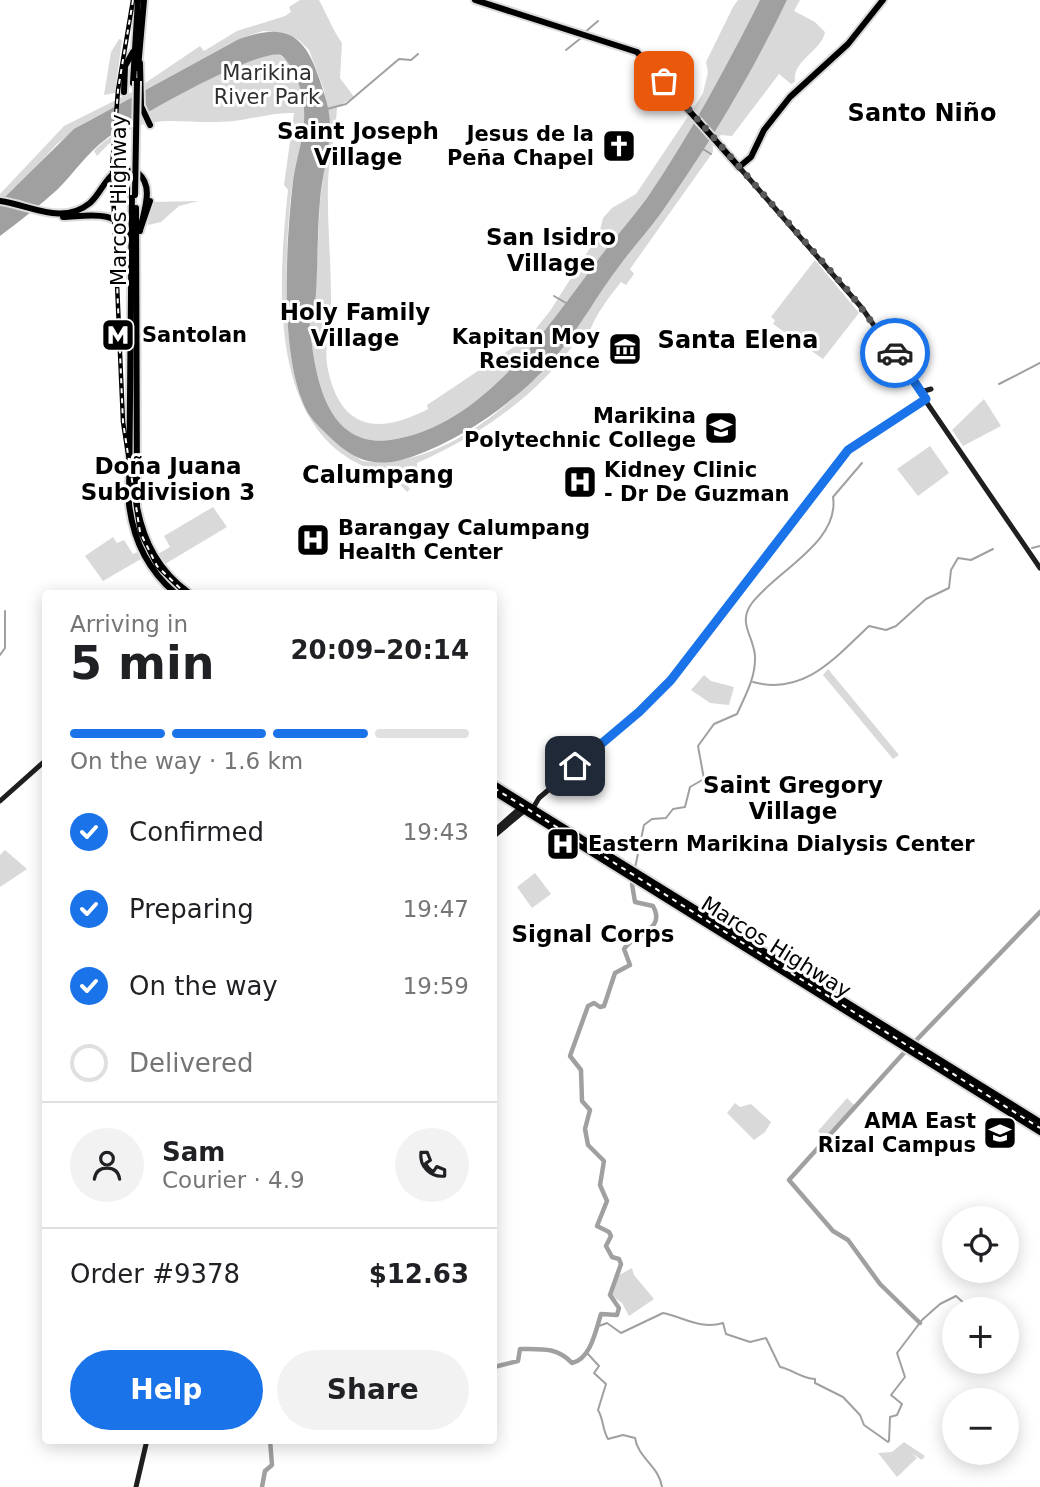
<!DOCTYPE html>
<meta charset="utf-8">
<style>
:root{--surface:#fff;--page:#f2f2f2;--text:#202124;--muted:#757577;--line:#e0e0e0;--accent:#1a73e8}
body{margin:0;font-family:"DejaVu Sans",sans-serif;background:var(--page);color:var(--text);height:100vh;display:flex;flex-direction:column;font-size:26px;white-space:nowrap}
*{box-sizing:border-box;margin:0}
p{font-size:23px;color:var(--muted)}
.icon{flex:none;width:38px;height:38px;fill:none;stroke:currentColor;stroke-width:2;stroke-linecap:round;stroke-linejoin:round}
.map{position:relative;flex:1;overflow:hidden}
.panel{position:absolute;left:42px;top:590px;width:455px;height:854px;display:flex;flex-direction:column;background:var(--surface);border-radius:7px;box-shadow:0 4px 18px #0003}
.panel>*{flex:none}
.tools{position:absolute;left:942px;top:1206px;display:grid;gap:14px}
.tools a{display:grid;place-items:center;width:77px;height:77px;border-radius:50%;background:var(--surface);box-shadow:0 4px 18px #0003;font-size:35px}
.pin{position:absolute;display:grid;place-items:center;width:60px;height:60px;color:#fff;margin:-30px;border-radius:14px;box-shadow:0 4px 10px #0006}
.courier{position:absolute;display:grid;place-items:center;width:70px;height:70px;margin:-35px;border:5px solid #1a73e8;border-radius:50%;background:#fff;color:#222;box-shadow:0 2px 9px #0007}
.headline em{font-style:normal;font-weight:600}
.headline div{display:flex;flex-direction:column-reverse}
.headline{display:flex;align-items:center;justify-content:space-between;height:119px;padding:0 28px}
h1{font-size:46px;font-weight:600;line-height:52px}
.bar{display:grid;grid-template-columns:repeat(4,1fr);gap:10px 7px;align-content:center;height:84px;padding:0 28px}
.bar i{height:9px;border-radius:5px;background:var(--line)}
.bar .selected{background:var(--accent)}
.bar p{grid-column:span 4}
.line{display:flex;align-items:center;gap:18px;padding:0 28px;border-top:2px solid var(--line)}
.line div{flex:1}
.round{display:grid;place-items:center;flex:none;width:74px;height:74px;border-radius:37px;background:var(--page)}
ol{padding:0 28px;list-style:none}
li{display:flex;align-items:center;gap:21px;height:77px}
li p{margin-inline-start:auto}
li .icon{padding:7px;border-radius:50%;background:var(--accent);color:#fff;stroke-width:4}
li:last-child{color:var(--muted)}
li i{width:38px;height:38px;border:4px solid var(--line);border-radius:50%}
.primary-button{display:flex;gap:14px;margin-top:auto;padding:14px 28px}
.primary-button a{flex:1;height:80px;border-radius:42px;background:var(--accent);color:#fff;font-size:28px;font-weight:600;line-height:80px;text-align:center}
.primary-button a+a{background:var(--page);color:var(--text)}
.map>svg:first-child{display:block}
.green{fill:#d9d9d9}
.water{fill:#a0a0a0}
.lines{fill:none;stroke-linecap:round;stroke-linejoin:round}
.stream{stroke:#a0a0a0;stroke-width:2}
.river{stroke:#a0a0a0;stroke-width:4.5}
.primary-casing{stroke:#dbdbdb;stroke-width:10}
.secondary{stroke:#1f1f1f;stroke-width:5}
.primary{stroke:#000;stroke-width:6}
.rail-casing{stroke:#000;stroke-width:4.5}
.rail{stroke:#fff;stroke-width:2;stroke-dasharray:5;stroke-linecap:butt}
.primary-bridge-casing{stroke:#dbdbdb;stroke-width:10;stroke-linecap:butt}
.primary-bridge{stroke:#000;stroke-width:6}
.done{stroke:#595959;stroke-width:7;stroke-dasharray:0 12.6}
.route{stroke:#1a73e8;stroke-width:9}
.labels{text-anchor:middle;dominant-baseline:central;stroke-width:6;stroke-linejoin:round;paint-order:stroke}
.park-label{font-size:21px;fill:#303030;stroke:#fff}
.poi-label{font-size:21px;font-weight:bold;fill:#000;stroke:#fff;text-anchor:end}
.street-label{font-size:21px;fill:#000;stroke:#fff}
.neighbourhood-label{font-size:23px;font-weight:bold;fill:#000;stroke:#fff}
.quarter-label{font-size:24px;font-weight:bold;fill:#000;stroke:#fff}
</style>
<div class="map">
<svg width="1040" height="1487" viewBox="0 0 1040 1487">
<rect width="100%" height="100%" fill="#fff"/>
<g class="green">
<path d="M300,0h19c8,15 14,30 23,43l-2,35 14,19 -17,10c-1,25 -8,50 -9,75 -1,39 3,78 3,118 0,22 -8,47 -3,70 13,60 50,65 100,39l-1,-4 103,-69 20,-25 49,-77 4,-16 9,-10 24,-14 57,-85 10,-16 5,-21 -2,-10 27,-55 5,-7h22c-33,66 -72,138 -113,198 -16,22 -34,41 -50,63 -51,68 -115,166 -207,179 -69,9 -77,-77 -81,-125l6,-8 5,-106 10,-77 -6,-34 -15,-40 -10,-10 -14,-7 -22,-2 -24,8 -156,85 -26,20 -41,45 -16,13v-8l64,-68 68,-34 68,-46 4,5 33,-20 48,-15 6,-4 -2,-5z"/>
<path d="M787,0h13l-6,11 21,11 10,10c-4,20 -33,28 -30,50l-4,2 -12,-10 -47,62 -11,-1 -8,8v9l-83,117 4,5 -8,11 -5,-3c-15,19 -30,38 -35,62l-9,-4c-40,56 -98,96 -160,123v13l-15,1 8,12 -3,3 -20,-22c-10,-4 -18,0 -30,-7 -90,-47 -78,-187 -69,-273l-4,-5 10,-72c-21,-1 -40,6 -60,8 -58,6 -91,-17 -137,35l-3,-5c23,-26 149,-95 183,-98 18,9 27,42 29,61 1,26 -10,49 -14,73 -7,52 -12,179 15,223 11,19 38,36 55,51 80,10 161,-63 206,-122 19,-24 34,-50 52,-75 17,-23 35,-44 52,-67 44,-63 81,-128 115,-197z"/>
<polygon points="119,39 122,40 115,93 104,95 111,52"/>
<polygon points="199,201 179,206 161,222 148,225 150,202"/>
<polygon points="815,260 859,313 823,359 773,324 775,320 771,317"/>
<polygon points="984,399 1001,426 963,446 952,430"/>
<polygon points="930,446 949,473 918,496 897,469"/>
<polygon points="213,507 227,527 165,564 158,554 170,547 164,536"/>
<polygon points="113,537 117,543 124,540 133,554 137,552 141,559 103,581 85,556"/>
<polygon points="828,669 899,755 893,759 823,675"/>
<polygon points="704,675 711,681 734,687 729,705 710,703 691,690"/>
<polygon points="5,850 27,869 0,887 0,855"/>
<polygon points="535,873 551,894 532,908 517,887"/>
<polygon points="847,1098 857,1108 827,1141 818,1131"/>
<polygon points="735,1103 740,1107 751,1104 771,1122 765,1132 754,1140 727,1113"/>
<polygon points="632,1268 634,1275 654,1299 629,1316 622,1303 612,1296 619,1275"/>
<polygon points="904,1442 925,1456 922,1460 911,1453 917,1458 897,1477 878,1453 892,1452"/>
</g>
<path class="water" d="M760,0h27c-36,75 -78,145 -126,213 -13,18 -28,34 -41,52 -22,29 -40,62 -63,90 -36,43 -90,82 -143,101 -33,12 -55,8 -80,-15 -9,-9 -19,-17 -26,-28 -29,-52 -22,-164 -16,-223 4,-43 23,-68 4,-113 -4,-8 -8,-16 -15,-22 -24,-7 -152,66 -175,84 -19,14 -32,34 -48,50 -18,16 -39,33 -58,47v-34l74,-73 165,-90c46,-16 65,-6 80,39 5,14 11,32 11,47 0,25 -8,50 -10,75 -3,35 -2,71 -5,107l-6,8c4,48 12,134 81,125 92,-13 156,-111 207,-179 16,-22 34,-41 50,-63 41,-60 80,-132 113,-198z"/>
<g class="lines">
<g class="stream">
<polyline points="584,33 598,21"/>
<polyline points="566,50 581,38"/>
<polyline points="327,109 346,104 399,59 411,60 418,54"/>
<polyline points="703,149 711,154"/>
<polyline points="554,296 566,303"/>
<polyline points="999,384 1040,363"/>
<polyline points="1032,548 1040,546"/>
<polyline points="0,655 5,648 5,611"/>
<path d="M753,682c51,14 82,-24 116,-56l17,4 10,-4 30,-27 23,-11 2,-18 7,-12 13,2 22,-11"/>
<path d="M635,868l9,-43 8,-6 14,-1 7,-9 12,-2 5,-20 14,-8 -6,-33 16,-22 23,-10c8,-18 18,-35 18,-55 1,-21 -19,-35 -3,-56 24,-32 88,-61 81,-106l29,-34"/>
<path d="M599,1326l8,-3 14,10 42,-20c20,4 38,17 60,10l3,11 24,8 16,-4 14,29c14,3 20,11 35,12v4l28,14 17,18 4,10 24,17"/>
<path d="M587,1353l12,13 -5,7 12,11 -8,26c6,10 4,19 10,29l15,-4 12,3c3,20 24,28 27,49"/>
<polyline points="889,1441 890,1417 897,1415 902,1404 891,1395 905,1377 897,1353 922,1320 940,1304 956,1296 966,1305"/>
</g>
<g class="river">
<polyline points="920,1323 880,1284 848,1240 833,1231 789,1180 901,1056 1040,912"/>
<path d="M494,1367l24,-6 2,-12c22,0 37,-2 52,14 19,-4 24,-34 29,-49l16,1 2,-7 -9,-13 11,-31 -2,-5 -7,-2 -6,-11 5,-10 -2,-4 -12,-6 10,-25 -7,-16 4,-24 -16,-16 -3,-16 5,-19 -8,-9 -1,-31 -11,-14 18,-50 6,-3 6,4 4,-1 11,-33 15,-8 -6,-16c9,-16 43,-18 29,-43l-18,-4 -3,-18"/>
<polyline points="262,1487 265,1471 272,1465 270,1440"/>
</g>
<defs>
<g id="primary">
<polyline points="475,0 637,52 739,167"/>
<polyline points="140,63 141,106 150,125"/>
<polyline points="138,68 144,0"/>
<polyline points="133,83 138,0"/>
<polyline points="124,92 125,66 133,52"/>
<polyline points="739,167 751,157 764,130 790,97 848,44 883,0"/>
<path d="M138,173c17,14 5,39 2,58"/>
<path d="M132,189l-3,315c4,35 19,66 46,89"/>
<path d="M0,201c30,4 62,25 90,2 10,-9 14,-22 24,-30l16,-2"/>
<path d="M136,208l1,299c7,36 22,64 52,86"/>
<path d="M63,217c26,-1 55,-9 65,21"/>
<polyline points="141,227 150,201"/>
<polyline points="494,784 1040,1122"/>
<polyline points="494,792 1040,1132"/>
</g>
</defs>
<use href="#primary" class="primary-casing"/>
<g class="secondary">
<polyline points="739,167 862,308 1040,568"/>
<polyline points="921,392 931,389"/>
<polyline points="0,801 46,760"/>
<polyline points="533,808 539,798 639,712 671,680 848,450 926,399"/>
<polyline points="494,831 520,808"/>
<polyline points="494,836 524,811"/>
<polyline points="136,1487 147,1440"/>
</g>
<use href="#primary" class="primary"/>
<defs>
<g id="rail">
<polyline points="133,0 118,90 112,168 123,422 140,532 157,566 185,593"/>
<polyline points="494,788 1040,1128"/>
</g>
</defs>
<use href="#rail" class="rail-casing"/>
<use href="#rail" class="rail"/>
<defs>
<polyline id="primary-bridge" points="135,195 137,81"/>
</defs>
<use href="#primary-bridge" class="primary-bridge-casing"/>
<use href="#primary-bridge" class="primary-bridge"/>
</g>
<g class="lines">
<polyline class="done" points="664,81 850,293 895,353"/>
<polyline class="route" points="575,766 639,712 671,680 848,450 926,399 895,353"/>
</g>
<defs>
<symbol id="church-square" viewBox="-11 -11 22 22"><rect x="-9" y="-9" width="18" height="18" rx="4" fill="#000" stroke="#fff"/><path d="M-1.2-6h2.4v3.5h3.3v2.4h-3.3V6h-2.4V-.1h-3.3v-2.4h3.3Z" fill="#fff"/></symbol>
<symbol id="metro-square" viewBox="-11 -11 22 22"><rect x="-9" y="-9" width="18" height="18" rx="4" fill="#000" stroke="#fff"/><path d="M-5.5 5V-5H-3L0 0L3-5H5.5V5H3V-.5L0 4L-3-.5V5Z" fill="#fff"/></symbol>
<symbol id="museum-square" viewBox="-11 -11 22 22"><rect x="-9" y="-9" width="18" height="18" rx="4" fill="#000" stroke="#fff"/><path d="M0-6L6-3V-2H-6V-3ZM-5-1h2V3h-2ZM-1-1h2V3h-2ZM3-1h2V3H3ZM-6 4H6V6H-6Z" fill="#fff"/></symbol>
<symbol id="university-square" viewBox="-11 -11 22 22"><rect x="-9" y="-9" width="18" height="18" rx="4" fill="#000" stroke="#fff"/><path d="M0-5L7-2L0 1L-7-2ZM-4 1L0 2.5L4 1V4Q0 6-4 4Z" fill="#fff"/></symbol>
<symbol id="hospital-square" viewBox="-11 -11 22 22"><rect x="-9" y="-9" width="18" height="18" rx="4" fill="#000" stroke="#fff"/><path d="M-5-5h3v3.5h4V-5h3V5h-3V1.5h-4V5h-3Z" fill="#fff"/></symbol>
</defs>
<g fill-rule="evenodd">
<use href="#church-square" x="600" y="127" width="38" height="38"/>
<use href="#metro-square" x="99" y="316" width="38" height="38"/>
<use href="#museum-square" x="606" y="330" width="38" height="38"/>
<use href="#university-square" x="702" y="409" width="38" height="38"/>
<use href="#hospital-square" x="561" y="463" width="38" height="38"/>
<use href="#hospital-square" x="294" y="521" width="38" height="38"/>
<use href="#hospital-square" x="544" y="825" width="38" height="38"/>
<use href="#university-square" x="981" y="1114" width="38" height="38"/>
</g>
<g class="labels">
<g class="park-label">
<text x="267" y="73">Marikina<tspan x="267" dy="24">River Park</tspan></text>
</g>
<g class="poi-label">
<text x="594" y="134">Jesus de la<tspan x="594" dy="24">Peña Chapel</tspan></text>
<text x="142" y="335" text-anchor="start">Santolan</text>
<text x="600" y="337">Kapitan Moy<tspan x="600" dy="24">Residence</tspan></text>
<text x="696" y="416">Marikina<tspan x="696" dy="24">Polytechnic College</tspan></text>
<text x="604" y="470" text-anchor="start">Kidney Clinic<tspan x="604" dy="24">- Dr De Guzman</tspan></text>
<text x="338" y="528" text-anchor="start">Barangay Calumpang<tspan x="338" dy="24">Health Center</tspan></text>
<text x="588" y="844" text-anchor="start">Eastern Marikina Dialysis Center</text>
<text x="976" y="1121">AMA East<tspan x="976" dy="24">Rizal Campus</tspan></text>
</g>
<g class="street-label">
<text transform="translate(119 200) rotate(-90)">Marcos Highway</text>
<text transform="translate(776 947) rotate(32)">Marcos Highway</text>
</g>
<g class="neighbourhood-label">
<text x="358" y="131">Saint Joseph<tspan x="358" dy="26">Village</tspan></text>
<text x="551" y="237">San Isidro<tspan x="551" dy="26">Village</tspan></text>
<text x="355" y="312">Holy Family<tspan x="355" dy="26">Village</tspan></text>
<text x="168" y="466">Doña Juana<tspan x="168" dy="26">Subdivision 3</tspan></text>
<text x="793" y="785">Saint Gregory<tspan x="793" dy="26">Village</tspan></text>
<text x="593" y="934">Signal Corps</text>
</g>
<g class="quarter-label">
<text x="922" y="113">Santo Niño</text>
<text x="738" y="340">Santa Elena</text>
<text x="378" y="475">Calumpang</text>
</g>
</g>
</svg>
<div class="tools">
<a><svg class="icon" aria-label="locate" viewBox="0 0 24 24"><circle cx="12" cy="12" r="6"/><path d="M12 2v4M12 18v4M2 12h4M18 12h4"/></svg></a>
<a>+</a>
<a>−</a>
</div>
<div class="pin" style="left:664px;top:81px;background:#ea580c"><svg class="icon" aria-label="bag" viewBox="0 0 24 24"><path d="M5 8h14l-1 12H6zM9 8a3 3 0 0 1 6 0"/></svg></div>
<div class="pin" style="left:575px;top:766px;background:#1f2937"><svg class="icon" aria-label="home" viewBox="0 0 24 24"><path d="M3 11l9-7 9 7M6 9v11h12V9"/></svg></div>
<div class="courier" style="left:895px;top:353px"><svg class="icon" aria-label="car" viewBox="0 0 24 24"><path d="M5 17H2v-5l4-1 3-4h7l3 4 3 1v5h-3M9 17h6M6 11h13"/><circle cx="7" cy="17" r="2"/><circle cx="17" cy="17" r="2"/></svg></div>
<section class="panel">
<div class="headline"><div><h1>5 min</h1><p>Arriving in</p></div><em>20:09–20:14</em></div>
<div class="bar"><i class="selected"></i><i class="selected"></i><i class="selected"></i><i></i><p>On the way · 1.6 km</p></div>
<ol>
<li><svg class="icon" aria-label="check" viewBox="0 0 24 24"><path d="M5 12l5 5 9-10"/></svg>Confirmed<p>19:43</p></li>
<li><svg class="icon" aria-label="check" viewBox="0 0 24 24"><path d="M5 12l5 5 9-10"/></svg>Preparing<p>19:47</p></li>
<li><svg class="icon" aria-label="check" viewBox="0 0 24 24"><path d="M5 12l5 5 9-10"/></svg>On the way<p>19:59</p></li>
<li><i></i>Delivered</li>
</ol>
<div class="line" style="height:126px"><a class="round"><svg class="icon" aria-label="person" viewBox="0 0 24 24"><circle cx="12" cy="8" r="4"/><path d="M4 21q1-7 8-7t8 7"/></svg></a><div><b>Sam</b><p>Courier · 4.9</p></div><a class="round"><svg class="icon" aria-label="phone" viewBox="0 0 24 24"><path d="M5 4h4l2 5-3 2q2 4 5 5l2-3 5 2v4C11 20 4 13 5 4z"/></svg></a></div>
<div class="line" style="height:91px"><div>Order #9378</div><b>$12.63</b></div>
<div class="primary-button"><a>Help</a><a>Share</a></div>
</section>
</div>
